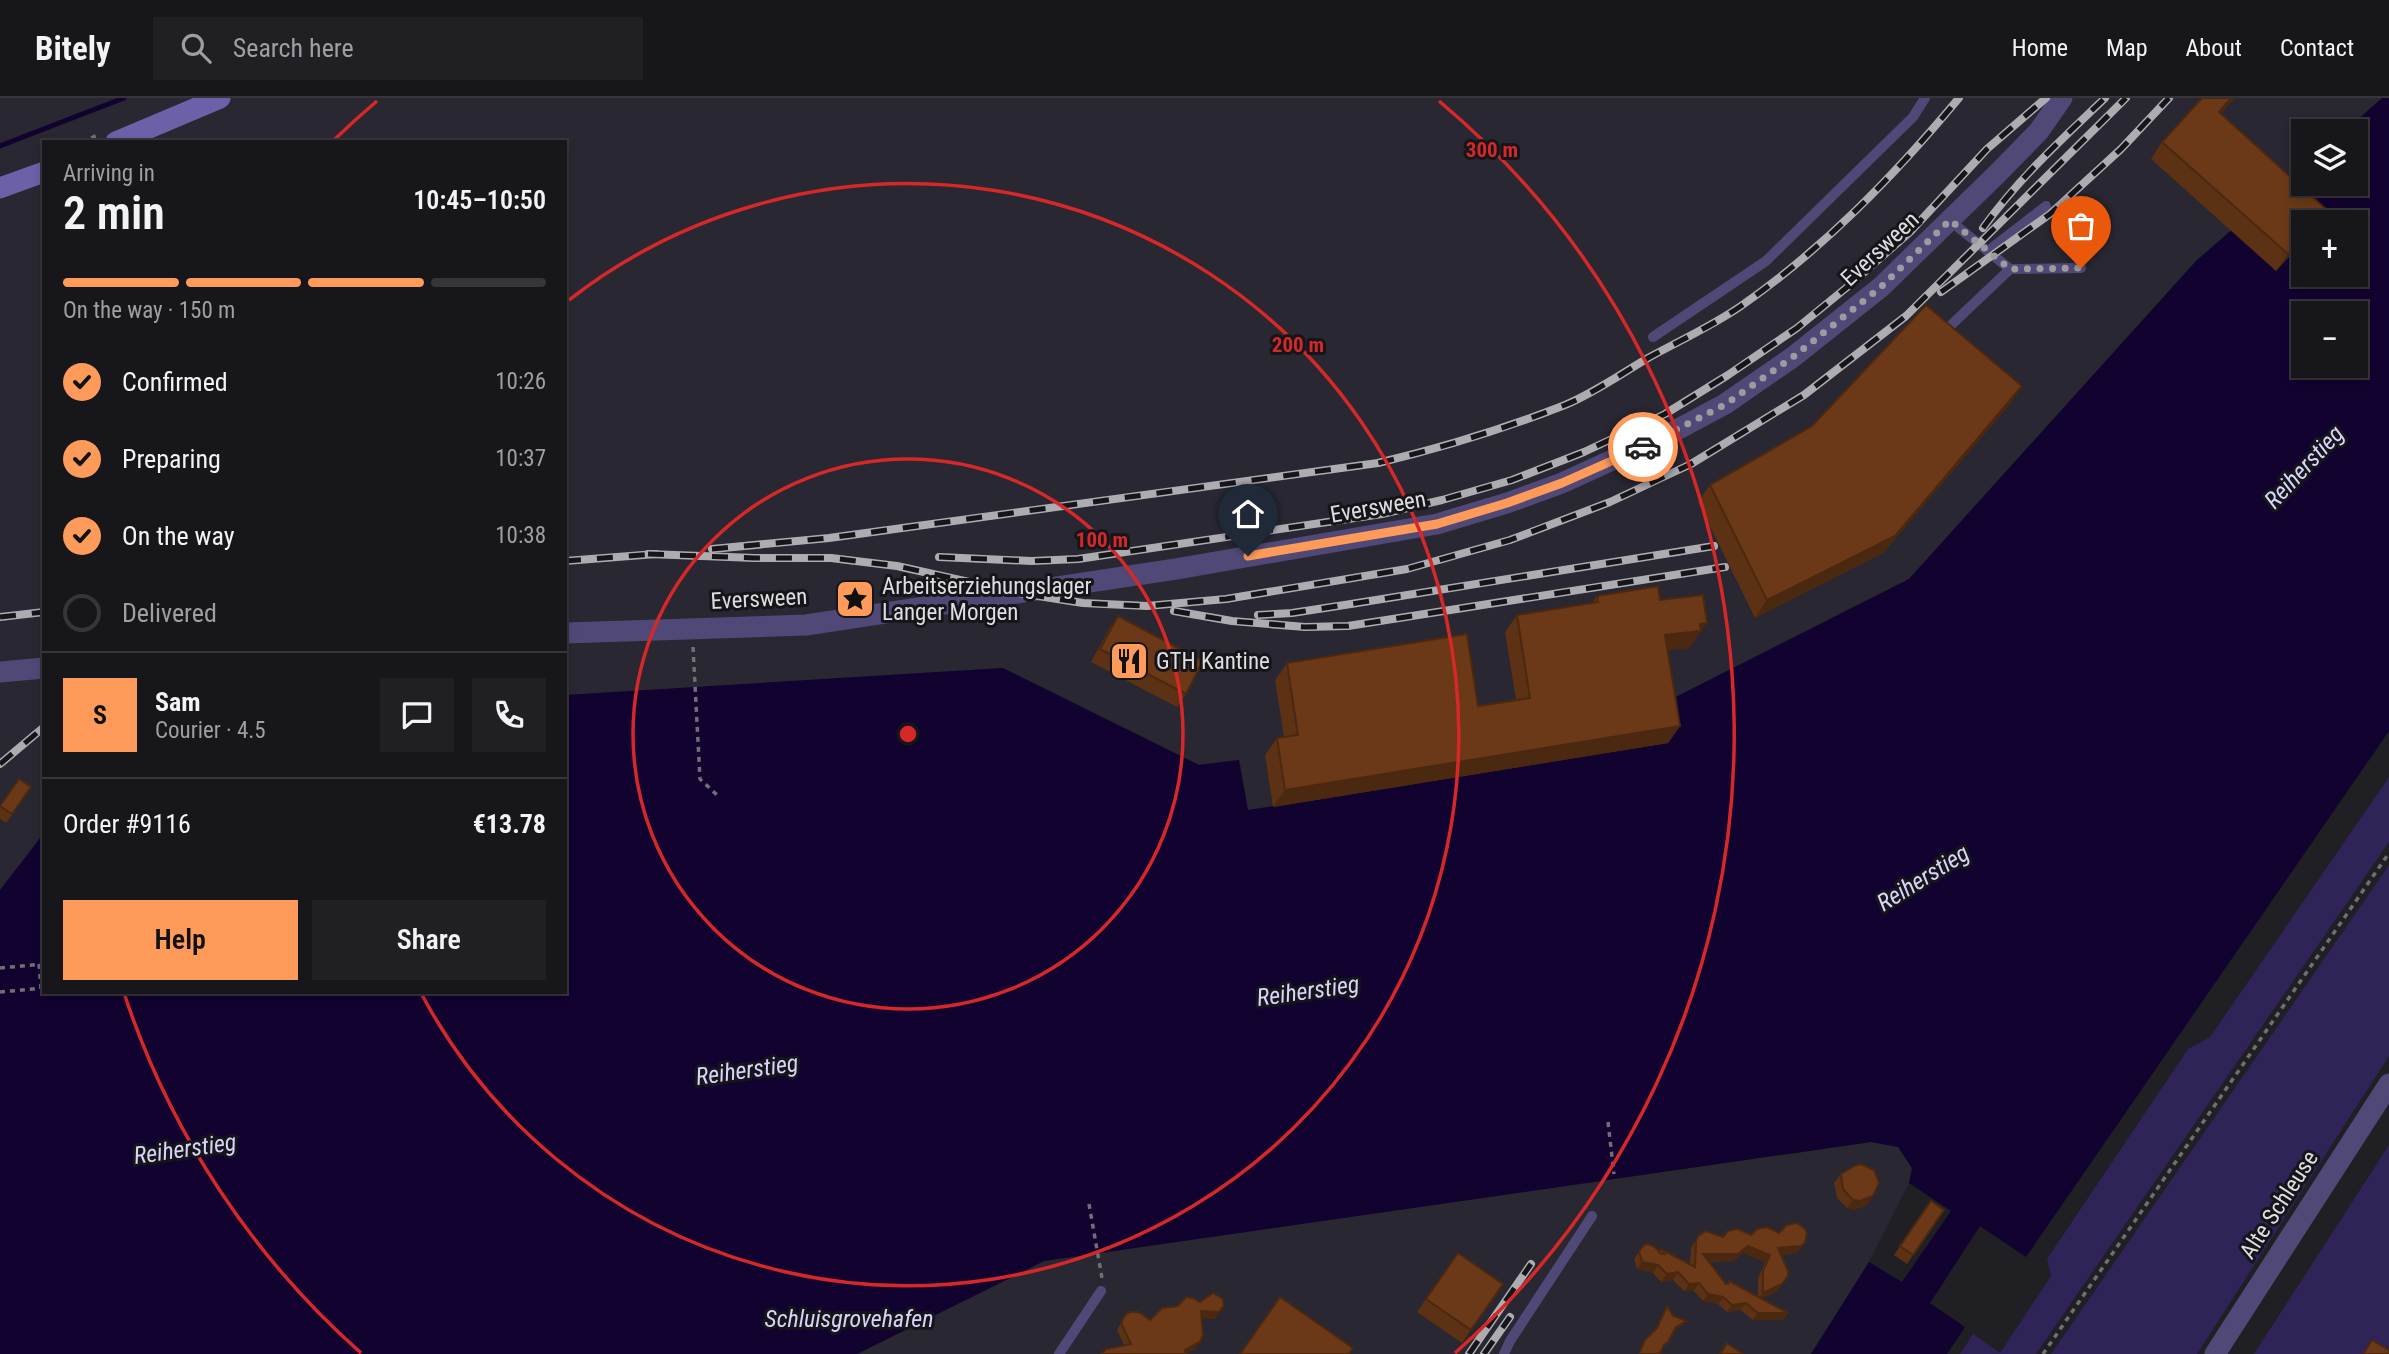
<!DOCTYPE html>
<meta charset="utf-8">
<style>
:root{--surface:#17171b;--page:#202024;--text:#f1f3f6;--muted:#9e9fa3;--line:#36363a;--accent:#ff9b5a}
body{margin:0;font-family:"Roboto Condensed",sans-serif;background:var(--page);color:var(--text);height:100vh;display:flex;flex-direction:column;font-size:26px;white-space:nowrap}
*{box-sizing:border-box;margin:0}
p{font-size:23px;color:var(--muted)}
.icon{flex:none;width:38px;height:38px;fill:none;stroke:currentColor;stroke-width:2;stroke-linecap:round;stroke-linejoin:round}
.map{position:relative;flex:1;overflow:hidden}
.panel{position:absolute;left:42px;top:42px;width:525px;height:854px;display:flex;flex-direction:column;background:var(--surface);border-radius:0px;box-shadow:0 4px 10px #0003,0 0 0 2px var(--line)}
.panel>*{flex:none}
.tools{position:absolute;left:2291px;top:21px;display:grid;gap:14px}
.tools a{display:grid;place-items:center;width:77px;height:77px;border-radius:0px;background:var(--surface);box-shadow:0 4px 10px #0003,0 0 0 2px var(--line);font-size:35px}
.pin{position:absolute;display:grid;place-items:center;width:60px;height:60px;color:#fff;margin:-72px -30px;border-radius:50% 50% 50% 0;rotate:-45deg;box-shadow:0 0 7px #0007}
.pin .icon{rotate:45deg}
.courier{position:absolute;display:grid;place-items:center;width:70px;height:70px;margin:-35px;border:5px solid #ff9b5a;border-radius:50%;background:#fff;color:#222;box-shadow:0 2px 9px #0007}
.overview em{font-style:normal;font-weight:600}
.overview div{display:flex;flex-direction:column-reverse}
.overview{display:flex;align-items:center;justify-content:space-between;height:119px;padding:0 21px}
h1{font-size:46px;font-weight:600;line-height:52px}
.bar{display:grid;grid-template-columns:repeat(4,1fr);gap:10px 7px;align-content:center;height:84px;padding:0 21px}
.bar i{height:9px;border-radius:5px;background:var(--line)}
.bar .current{background:var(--accent)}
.bar p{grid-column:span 4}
.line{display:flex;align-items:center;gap:18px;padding:0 21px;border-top:2px solid var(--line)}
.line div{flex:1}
.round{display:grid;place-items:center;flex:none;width:74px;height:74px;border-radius:0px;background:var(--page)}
ol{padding:0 21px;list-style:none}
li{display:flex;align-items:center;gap:21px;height:77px}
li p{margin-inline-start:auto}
li .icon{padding:7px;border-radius:50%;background:var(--accent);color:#111;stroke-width:4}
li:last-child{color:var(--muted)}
li i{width:38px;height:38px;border:4px solid var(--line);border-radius:50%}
.cta{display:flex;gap:14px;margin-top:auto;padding:14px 21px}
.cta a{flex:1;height:80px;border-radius:0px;background:var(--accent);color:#111;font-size:28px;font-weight:600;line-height:80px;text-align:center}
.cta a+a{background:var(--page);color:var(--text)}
header{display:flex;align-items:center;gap:42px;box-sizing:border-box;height:98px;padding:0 35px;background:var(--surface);border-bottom:2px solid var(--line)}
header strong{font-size:33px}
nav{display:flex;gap:38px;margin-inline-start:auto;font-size:24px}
.search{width:490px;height:63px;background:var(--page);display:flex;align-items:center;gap:18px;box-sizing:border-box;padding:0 24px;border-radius:0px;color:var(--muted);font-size:26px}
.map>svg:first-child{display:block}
.built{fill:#282732}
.green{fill:#2f2358}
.water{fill:#110230;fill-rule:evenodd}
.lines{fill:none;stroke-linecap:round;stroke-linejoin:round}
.stream{stroke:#110230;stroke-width:5}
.path{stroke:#6f6f74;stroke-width:3.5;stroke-dasharray:5 5;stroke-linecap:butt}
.service{stroke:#504977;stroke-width:10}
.minor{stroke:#504977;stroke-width:21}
.secondary{stroke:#6c60a9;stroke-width:21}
.rail-casing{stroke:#adadb1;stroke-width:8}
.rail{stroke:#16151a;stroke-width:5;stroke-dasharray:16;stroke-linecap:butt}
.wall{fill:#5c3114;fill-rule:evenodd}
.shaded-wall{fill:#4b2810}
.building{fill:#6b3917;stroke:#4b2810;stroke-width:2}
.done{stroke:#9b9ba0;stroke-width:7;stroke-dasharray:0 12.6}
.route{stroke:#ff9b5a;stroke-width:9}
.ring{fill:none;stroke:#d62828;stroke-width:3.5}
.labels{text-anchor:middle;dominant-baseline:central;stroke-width:6;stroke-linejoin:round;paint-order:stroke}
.street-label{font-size:23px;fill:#dedee2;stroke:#16151a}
.poi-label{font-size:23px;fill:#dedee2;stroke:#16151a;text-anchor:start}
.water-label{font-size:24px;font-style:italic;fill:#d8d4fc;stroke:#16151a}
.centre{fill:#d62828;stroke:#16151a;stroke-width:3.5}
.ring-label{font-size:21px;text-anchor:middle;font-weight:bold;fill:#d62828;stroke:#16151a;stroke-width:6;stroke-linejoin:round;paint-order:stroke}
</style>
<header>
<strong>Bitely</strong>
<div class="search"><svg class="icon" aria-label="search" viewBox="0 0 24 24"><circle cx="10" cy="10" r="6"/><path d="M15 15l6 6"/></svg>Search here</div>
<nav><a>Home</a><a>Map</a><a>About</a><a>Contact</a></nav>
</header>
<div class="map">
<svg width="2389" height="1256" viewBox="0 0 2389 1256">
<rect width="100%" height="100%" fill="#1f1f24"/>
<g class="built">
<polygon points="0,0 2382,0 2345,33 2303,33 2303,70 2196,163 1909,481 1662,606 1668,645 1248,713 1239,662 1199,667 1003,570 565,598 565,44 44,44 44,735 0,793"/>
<polygon points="1871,1044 1898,1049 1912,1070 1909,1085 1869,1164 1811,1256 857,1256 1044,1163"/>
</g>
<g class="green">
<polygon points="2389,679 2389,744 2036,1256 1960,1256 1973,1236 2000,1255 2051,1178 2047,1161 2188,951 2210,939"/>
<polygon points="2389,767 2389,958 2197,1256 2051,1256"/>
<polygon points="2389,1047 2389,1256 2254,1256"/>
</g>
<path class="water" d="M2382,0h7v633l-363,526 -46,-31 -50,77 35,24 -18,27h-136l58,-92 33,20 49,-71 -42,-28 3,-15 -14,-21 -27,-5 -827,119 -187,93h-857v-464l44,-57v159h521v-297l438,-27 196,97 40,-5 9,50 419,-67 -5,-39 247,-125 287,-318 107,-93v16h53v-53h-11zM2303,124h53v53h-53zM2303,215h53v53h-53z"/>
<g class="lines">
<polyline class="stream" points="0,48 124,0"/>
<g class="path">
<polyline points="82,44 100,36"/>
<polyline points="693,549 700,681 717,697"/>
<polyline points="39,866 41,891"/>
<polyline points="0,870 44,866"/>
<polyline points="0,894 44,890"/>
<polyline points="1608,1024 1614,1076"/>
<polyline points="1089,1106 1102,1180"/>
<polyline points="2043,1256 2389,755"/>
</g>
<g class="service">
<polyline points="1949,122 2010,171 2081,170"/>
<polyline points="1988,153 2046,108"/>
<polyline points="1950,228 2010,171"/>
<polyline points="1653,239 1766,163 1913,19 1925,0"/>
<polyline points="1059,1256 1101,1193"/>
<polyline points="1504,1256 1510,1243 1592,1118"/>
</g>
<g class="minor">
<polyline points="565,535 806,527 1176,471 1437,426 1507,405 1562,385 1671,335 1725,306 1793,259 1881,189 1998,75 2039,33 2062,0"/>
<polyline points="0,574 44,570"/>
<polyline points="2215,1256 2389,986"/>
</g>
<g class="secondary">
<polyline points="116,44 220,0"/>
<polyline points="0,90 44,74"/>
</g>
<defs>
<g id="rail">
<path d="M1983,130c35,-49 79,-89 122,-130"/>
<polyline points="1941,194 2050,116 2121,51 2169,0"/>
<path d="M712,451l117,-11 549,-75c63,-15 126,-34 187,-58 29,-12 56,-31 83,-47 31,-17 64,-32 93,-52 83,-58 153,-130 218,-208"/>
<polyline points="648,456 755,460 831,460 897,468 1019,495 1083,505 1147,508 1226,501 1407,471 1510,442 1610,404 1691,366 1804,297 1906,218 2126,0"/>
<polyline points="939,459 1032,463 1078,461 1382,416 1442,402 1512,382 1584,354 1665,316 1728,277 1797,230 1846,190 1910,134 1987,51 2046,0"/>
<polyline points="565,463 656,456"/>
<polyline points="1174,513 1232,523 1305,529 1348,528 1725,469"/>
<polyline points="1258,517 1292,515 1351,506 1714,448"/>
<polyline points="0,519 44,514"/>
<polyline points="0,666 44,629"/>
<polyline points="1469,1256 1531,1166"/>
<polyline points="1484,1256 1510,1219"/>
</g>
</defs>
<use href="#rail" class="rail-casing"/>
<use href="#rail" class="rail"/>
</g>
<g class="wall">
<polygon points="2202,0 2235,0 2220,16 2303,143 2276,173 2151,61 2162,44"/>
<polygon points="2022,288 2010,306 1883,455 1755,520 1698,404 1710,387"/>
<polygon points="1597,498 1660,502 1695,542 1689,550 1668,552 1680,628 1668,645 1273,709 1265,657 1277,640 1284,639 1275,582 1287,565 1478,608 1516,602 1505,534 1517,517 1592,505"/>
<polygon points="1118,518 1186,596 1177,609 1091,564 1109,531"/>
<polygon points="19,681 31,689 6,725 0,721 0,708"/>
<polygon points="1841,1076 1873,1098 1867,1107 1854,1112 1847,1110 1837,1100 1834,1085"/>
<polygon points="1931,1103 1944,1112 1907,1166 1894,1157"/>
<path d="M1751,1137l54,8 -9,10 -15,2 -4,37 -16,6 27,15 -5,7h-30l-13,-10 -13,2 -9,-8 -15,-3 -9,-10h-10l-11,-11 -12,2 -8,-9 -16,-4 -3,-10 10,-14 15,6 2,-2 29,15 1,-16 7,-12 25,1zM1743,1155l22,9 -7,17v17l-29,-15 -3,3 -18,-22 25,-1z"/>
<polygon points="1458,1155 1503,1186 1462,1245 1417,1214"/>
<polygon points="1200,1204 1219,1215 1214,1221 1202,1220 1200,1244 1195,1251 1186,1256 1124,1247 1117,1232 1125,1217 1150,1222"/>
</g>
<g class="shaded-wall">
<polygon points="2231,0 2235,0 2207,31 2219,14"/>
<polygon points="2303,139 2303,143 2276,173 2288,156"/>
<polygon points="2022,288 2010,306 1883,455 1755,520 1767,502"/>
<polygon points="1707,525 1689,550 1654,554 1665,537 1700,526"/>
<polygon points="1680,628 1668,645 1273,709 1285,692"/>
<polygon points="1873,1098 1867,1107 1854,1112 1847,1110 1853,1102"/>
<polygon points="1805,1145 1796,1155 1773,1158 1778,1150"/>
<polygon points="1748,1148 1770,1157 1765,1164 1743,1155 1733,1163 1698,1164 1703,1156"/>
<polygon points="1642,1164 1658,1167 1653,1175 1637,1171"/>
<polygon points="1678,1174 1673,1182 1661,1184 1667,1176"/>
<polygon points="1699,1185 1694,1193 1684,1193 1689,1186"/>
<polygon points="1782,1186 1777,1194 1757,1202 1763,1195"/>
<polygon points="1708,1196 1723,1199 1718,1206 1703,1203"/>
<polygon points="1746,1205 1740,1212 1727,1214 1732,1207"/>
<polygon points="1224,1208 1214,1221 1196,1220 1201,1213"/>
<polygon points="1758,1215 1788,1215 1783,1222 1753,1222"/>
<polygon points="1687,1223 1683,1227 1672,1234 1676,1229"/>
<polygon points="1200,1244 1195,1251 1186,1256 1185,1252"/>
</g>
<g class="building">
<polygon points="2202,0 2231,0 2219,14 2327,112 2316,124 2303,124 2303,139 2288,156 2162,44"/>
<polygon points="1926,207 2022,288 1895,438 1767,502 1710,387 1812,328"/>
<polygon points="1658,488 1660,502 1703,497 1707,525 1700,526 1701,533 1665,537 1680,628 1285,692 1277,640 1298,637 1287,565 1467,536 1478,608 1530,600 1517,517 1598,504 1597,498"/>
<polygon points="1118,518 1203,563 1186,596 1100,551"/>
<polygon points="19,681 31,689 12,716 0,708"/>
<polygon points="1861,1066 1874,1072 1879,1085 1873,1098 1860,1103 1853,1102 1843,1091 1841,1076 1854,1068"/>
<polygon points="1931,1103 1944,1112 1913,1157 1900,1148"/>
<polygon points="1797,1125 1805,1131 1807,1135 1805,1145 1801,1148 1778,1150 1788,1173 1788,1178 1782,1186 1763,1195 1763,1173 1770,1157 1748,1148 1738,1156 1703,1156 1726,1186 1728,1186 1729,1183 1788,1215 1758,1215 1746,1205 1732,1207 1723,1199 1708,1196 1699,1185 1689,1186 1678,1174 1667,1176 1658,1167 1642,1164 1639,1153 1644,1147 1648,1146 1655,1149 1661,1156 1665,1156 1661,1151 1695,1169 1696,1143 1698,1138 1706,1133 1723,1139 1728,1133 1738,1131 1751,1137 1757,1131 1767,1129 1779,1135 1787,1127"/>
<polygon points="1458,1155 1503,1186 1471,1232 1426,1201"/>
<polygon points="1213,1195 1223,1201 1224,1208 1219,1214 1201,1213 1203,1237 1200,1244 1185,1252 1186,1256 1101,1256 1106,1251 1131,1246 1121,1225 1125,1217 1130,1214 1139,1214 1150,1222 1162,1210 1178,1208 1186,1199 1193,1200 1200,1204"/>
<polygon points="1280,1199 1353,1250 1349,1256 1240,1256"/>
<polygon points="1667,1208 1673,1218 1687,1223 1676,1229 1668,1244 1664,1247 1661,1254 1657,1256 1639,1256 1645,1242 1657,1230"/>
<polygon points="2372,1242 2389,1252 2389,1256 2363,1256"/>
<polygon points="1727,1245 1743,1256 1720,1256"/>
</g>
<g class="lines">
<polyline class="done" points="1643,349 1726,306 1793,259 1881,189 1950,122 2010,171 2081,170"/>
<polyline class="route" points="1248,458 1437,426 1507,405 1562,385 1643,349"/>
</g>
<g class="ring">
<circle cx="908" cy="636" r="275"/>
<path d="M569 202A551 551 0 1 1 421 895"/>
<path d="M361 1255A826 826 0 0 1 125 898M334 42A826 826 0 0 1 377 3M1439 3A826 826 0 0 1 1455 1255"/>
</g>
<defs>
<symbol id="sight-square" viewBox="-11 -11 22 22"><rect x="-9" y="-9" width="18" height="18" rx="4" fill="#ff9b5a" stroke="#16151a"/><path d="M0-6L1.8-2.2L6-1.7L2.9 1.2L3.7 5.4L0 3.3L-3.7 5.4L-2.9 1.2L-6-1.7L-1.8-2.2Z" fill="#111"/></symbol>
<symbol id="restaurant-square" viewBox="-11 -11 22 22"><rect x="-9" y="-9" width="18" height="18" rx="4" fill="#ff9b5a" stroke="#16151a"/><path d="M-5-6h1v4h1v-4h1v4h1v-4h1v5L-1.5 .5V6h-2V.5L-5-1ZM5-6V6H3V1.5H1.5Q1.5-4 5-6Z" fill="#111"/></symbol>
</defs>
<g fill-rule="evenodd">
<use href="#sight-square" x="833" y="479" width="44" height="44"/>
<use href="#restaurant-square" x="1107" y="541" width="44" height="44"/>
</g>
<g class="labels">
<g class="street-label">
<text transform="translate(1880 151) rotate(-43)">Eversween</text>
<text transform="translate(1378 409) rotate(-10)">Eversween</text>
<text transform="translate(759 501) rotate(-3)">Eversween</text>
<text transform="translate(2279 1107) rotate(-57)">Alte Schleuse</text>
</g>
<g class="poi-label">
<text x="882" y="488">Arbeitserziehungslager<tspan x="882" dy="26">Langer Morgen</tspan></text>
<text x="1156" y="563">GTH Kantine</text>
</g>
<g class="water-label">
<text transform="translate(2304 369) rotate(-47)">Reiherstieg</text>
<text transform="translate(1923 780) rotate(-32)">Reiherstieg</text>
<text transform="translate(1308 893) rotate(-8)">Reiherstieg</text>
<text transform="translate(747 972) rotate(-8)">Reiherstieg</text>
<text transform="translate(185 1051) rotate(-8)">Reiherstieg</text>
<text x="849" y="1221">Schluisgrovehafen</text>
</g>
</g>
<circle cx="908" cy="636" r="10" class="centre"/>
<g class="ring-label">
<text x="1492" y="59">300 m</text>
<text x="1298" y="254">200 m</text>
<text x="1102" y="449">100 m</text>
</g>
</svg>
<div class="tools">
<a><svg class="icon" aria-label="layers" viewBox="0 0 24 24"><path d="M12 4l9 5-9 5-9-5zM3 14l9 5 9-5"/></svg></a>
<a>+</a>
<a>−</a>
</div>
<div class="pin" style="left:2081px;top:170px;background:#ea580c"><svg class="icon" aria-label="bag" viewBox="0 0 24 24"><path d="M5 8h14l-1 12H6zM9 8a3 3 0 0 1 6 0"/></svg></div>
<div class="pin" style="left:1248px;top:458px;background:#1f2937"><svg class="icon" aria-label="home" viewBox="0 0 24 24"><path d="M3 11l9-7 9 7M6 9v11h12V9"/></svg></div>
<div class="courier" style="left:1643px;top:349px"><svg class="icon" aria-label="car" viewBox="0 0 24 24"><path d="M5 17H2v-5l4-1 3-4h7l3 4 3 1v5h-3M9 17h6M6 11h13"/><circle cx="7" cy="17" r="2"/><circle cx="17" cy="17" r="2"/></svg></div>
<section class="panel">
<div class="overview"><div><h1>2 min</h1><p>Arriving in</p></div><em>10:45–10:50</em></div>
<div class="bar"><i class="current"></i><i class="current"></i><i class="current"></i><i></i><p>On the way · 150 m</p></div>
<ol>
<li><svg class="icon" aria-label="check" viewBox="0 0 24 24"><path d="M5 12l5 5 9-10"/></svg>Confirmed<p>10:26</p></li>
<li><svg class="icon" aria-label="check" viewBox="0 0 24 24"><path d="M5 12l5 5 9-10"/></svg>Preparing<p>10:37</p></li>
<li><svg class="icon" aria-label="check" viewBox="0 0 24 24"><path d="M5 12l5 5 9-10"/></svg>On the way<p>10:38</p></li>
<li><i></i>Delivered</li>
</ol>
<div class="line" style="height:126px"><b class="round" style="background:var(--accent);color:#111">S</b><div><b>Sam</b><p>Courier · 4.5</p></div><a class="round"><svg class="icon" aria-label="chat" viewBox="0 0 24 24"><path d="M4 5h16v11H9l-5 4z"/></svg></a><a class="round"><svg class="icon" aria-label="phone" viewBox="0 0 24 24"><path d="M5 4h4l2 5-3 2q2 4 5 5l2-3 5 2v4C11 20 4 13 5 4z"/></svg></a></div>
<div class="line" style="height:91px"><div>Order #9116</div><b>€13.78</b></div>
<div class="cta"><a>Help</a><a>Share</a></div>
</section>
</div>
